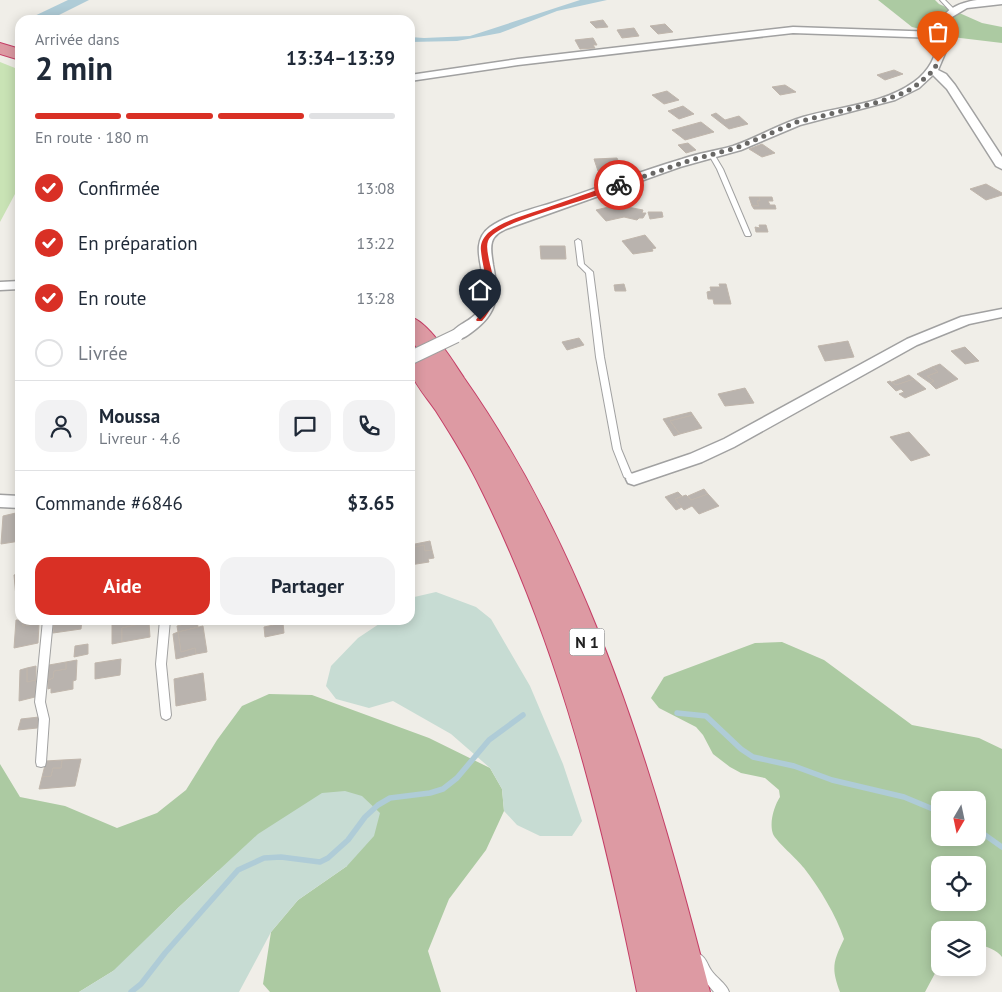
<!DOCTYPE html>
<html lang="fr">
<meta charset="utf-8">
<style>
:root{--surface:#fff;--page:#f2f2f3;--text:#1f2937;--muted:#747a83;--line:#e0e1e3;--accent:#d93025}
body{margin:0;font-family:"PT Sans",sans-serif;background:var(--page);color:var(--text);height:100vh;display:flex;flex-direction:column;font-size:19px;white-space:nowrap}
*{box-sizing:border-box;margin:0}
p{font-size:16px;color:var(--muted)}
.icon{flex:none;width:28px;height:28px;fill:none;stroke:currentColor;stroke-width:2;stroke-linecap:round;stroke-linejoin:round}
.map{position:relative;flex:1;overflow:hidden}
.sheet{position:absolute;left:15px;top:15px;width:400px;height:610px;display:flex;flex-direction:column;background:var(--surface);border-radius:15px;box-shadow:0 2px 12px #0003}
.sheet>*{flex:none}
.needle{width:32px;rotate:189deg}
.controls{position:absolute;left:931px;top:791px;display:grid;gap:10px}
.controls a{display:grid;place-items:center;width:55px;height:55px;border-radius:10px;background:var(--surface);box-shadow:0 2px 12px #0003;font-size:25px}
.pin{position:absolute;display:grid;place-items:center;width:42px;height:42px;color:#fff;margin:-51px -21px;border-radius:50% 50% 50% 0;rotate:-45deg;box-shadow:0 0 5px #0007}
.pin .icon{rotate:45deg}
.courier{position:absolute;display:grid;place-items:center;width:50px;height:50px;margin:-25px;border:4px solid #d93025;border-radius:50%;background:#fff;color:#222;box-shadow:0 1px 6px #0007}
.headline em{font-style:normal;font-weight:800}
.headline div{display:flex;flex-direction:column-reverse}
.headline{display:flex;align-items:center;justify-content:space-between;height:85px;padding:0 20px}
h1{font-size:32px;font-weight:800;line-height:38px}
.bar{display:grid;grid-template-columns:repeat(4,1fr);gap:8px 5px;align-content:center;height:60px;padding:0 20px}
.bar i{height:6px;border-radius:4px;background:var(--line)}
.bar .current{background:var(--accent)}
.bar p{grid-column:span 4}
.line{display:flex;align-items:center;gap:12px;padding:0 20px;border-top:1px solid var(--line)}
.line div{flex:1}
.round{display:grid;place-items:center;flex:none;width:52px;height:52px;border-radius:15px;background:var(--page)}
ol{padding:0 20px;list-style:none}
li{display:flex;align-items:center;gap:15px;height:55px}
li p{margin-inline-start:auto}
li .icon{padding:5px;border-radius:50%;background:var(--accent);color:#fff;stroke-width:4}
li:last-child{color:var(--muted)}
li i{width:28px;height:28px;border:2px solid var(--line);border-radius:50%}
.cta{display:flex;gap:10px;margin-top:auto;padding:10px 20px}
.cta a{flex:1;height:58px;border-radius:15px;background:var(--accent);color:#fff;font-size:20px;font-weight:800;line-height:58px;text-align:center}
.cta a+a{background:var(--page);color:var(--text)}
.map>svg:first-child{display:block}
.grass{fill:#c9e3b5}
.forest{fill:#accaa2;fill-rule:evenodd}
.wetland{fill:#c7dcd3}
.water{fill:#afccd7}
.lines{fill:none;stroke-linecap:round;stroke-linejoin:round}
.stream{stroke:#afccd7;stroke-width:5.5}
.building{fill:#b9b3ae;stroke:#c0b6ac}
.lane-casing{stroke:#a1a1a1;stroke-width:2}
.street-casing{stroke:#a1a1a1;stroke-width:3}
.highway-casing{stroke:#c53e66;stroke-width:2}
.lane{fill:#fff;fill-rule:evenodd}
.street{fill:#fff;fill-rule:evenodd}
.highway{fill:#dd9aa3;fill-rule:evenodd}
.street-bridge-casing{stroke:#a1a1a1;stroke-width:15;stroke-linecap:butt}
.street-bridge{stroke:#fff;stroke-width:13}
.route{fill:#d93025}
.done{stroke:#696866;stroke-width:5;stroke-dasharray:0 9}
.labels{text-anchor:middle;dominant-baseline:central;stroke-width:5;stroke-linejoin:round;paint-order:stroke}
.shield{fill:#fff;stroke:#636363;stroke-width:1}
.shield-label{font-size:16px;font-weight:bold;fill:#202020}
</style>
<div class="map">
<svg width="1002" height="992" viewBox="0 0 1002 992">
<rect width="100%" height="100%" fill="#f0eee8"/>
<polygon class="grass" points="0,62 20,70 20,192 15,194 0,222"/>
<g class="forest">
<polygon points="878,0 935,0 939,4 982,23 1002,27 1002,43 952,37 912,27"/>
<path d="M782,642l42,18 88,65 67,13 23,11v208c-4,-6 -17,-12 -24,-12v-15h-38v34l-15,28h-85c-9,-24 -7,-30 4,-53 -8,-24 -24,-50 -40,-71 -6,-8 -28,-27 -31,-34 -4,-11 1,-28 7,-37l-1,-7 -14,-12 -24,-5 -11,-6 -17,-13 -10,-19 -7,-8 -37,-19 -8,-10 13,-21 91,-34zM940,800h38v38h-38zM940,865h38v37h-38z"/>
<polygon points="269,694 312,695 429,738 490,768 502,789 504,811 486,850 449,899 428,951 441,992 270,992 263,984 271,932 298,900 347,866 218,871 179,907 118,968 79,992 0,992 0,764 20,797 65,806 117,828 157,813 186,790 217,740 242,706"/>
</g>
<g class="wetland">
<polygon points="436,592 476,607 491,619 530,686 563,764 582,821 572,836 540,836 517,825 504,811 502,789 490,768 451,734 393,701 369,708 336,699 326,686 331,666 358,638 385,620 410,620 410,598"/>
<polygon points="345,791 362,796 380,813 374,836 347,866 298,900 271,932 239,992 79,992 113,971 179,907 258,834 322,793"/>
</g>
<g class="water">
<polygon points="68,0 89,0 49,20 26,20"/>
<polygon points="580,0 607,0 557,11 500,33 457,41 410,42 410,37 424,38 470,36"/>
</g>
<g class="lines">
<g class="stream">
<polyline points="677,713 706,716 741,749 753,757 794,766 832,780 904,797 940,812"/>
<polyline points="978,830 1002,847"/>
<polyline points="131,992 141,984 165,953 238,870 264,858 281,857 320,862 328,858 348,840 365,817 378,805 390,798 430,793 443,789 457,778 489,740 523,715"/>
</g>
</g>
<g class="building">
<polygon points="603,20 608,27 596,28 590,22"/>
<polygon points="665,24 673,32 658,34 650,26"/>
<polygon points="634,28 639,36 622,38 617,30"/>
<polygon points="593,38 597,45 593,45 595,48 580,49 575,40"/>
<polygon points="894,70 903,74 885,80 877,75"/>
<polygon points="785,85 796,92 780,95 772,87"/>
<polygon points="667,91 679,100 664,104 652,95"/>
<polygon points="683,106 694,114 679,119 668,111"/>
<polygon points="716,113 725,120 739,116 748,124 729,129 711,115"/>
<polygon points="701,122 714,132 685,140 672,130"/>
<polygon points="688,143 696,150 686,153 678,145"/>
<polygon points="762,144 775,153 762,157 749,149"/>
<polygon points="617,158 623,172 604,174 603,171 598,171 594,159"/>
<polygon points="986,184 1002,193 1002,195 986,200 970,189"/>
<polygon points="749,197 759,197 760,201 757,201 759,206 752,206"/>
<polygon points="759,197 772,197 773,201 768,201 770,205 775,205 776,209 754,209 752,206 759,206 757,201 760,201"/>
<polygon points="617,205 643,210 642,213 646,213 643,218 639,218 637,220 624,217 606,221 596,210"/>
<polygon points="648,212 662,212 663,217 650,219"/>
<polygon points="759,225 766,225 768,232 756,232 755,227 760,228"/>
<polygon points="645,235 656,248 652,249 653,251 633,254 622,241"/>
<polygon points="540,246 565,246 566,259 541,259"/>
<polygon points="624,284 626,291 615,291 614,285"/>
<polygon points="719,284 726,284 731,304 714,304 713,299 708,299 707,292 711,291 710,287 720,287"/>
<polygon points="579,338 584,345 567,350 562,342"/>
<polygon points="848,341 854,357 825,361 818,346"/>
<polygon points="965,347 979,361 965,364 951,351"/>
<polygon points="940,364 958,379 936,389 930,383 934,381 927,376 938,372 932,367"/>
<polygon points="932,367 938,372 927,376 934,381 930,383 917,374"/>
<polygon points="909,375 914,379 896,385 892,382"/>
<polygon points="914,379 926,389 905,398 899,394 904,392 901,389 896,391 887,382 890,381 896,385"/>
<polygon points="745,388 754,403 725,406 718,394"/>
<polygon points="691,412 693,415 670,421 680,434 674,436 663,419"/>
<polygon points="693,415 702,428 680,434 670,421"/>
<polygon points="909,432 930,455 911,461 890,437"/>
<polygon points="704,489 708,494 691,500 688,496"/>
<polygon points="678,492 682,496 675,499 682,507 676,510 665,497"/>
<polygon points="708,494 719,506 699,514 692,506 684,510 675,499 686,495 691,500"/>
<polygon points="20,512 20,541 1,544 3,516"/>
<polygon points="430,541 432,550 425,551 424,545 410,548 410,545"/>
<polygon points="424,545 425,551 432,550 434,558 428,559 429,562 410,565 410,548"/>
<polygon points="20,573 20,596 16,597 14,575"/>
<polygon points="16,620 23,620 23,626 39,623 38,643 14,648"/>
<polygon points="23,620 39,620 39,623 23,626"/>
<polygon points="75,620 82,620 81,629 53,633 54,624"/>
<polygon points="130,620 149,620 149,622 122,628 122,642 112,644 112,624"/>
<polygon points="185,620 197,620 198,627 178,632 177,626 185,624"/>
<polygon points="149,622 150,637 122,642 122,628"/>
<polygon points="283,623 284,633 265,637 264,627"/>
<polygon points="203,626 207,652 196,654 195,648 181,652 178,632"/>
<polygon points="178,632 181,652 195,648 196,654 176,659 173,634"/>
<polygon points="88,644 88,654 74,657 75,646"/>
<polygon points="121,659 120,675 95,679 95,663"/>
<polygon points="77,660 76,680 73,681 73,689 51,693 51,688 48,689 48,680 53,678 54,671 66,669 66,662"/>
<polygon points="66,662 66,669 54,671 53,678 48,680 49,665"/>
<polygon points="36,666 36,680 27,682 27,668"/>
<polygon points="27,668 27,682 36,680 35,697 19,701 20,670"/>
<polygon points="203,673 206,700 176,706 174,679"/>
<polygon points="39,717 37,728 18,730 21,719"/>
<polygon points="81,759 75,786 39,789 42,777 51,776 53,768 61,768 62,760"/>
<polygon points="62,760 61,768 53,768 51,776 42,777 46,761"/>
</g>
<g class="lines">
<defs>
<g id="lane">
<polygon points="940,0 945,0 955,10 955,12 951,12"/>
<polygon points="710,154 714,154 723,169 751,235 750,236 746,236 745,235 717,169 709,155"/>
<polygon points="578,239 581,241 584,264 593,272 604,357 621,449 631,473 638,479 634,482 624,477 613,449 596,357 586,273 578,265 575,241"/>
<polygon points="43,620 53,620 45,702 49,719 46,762 45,766 41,767 37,766 36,762 39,719 35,702"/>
<polygon points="160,620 170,620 166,664 171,715 170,718 166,720 162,718 161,715 156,664"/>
<path d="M699,954c7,3 8,10 12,16 5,8 15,13 18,22h-15l-10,-12 -11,-20 2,-4z"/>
</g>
<g id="street">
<path d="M977,0h25v4l-35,4 -15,9 -4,7 -2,27 -8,19 8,4 9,11 47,72v12l-6,-3 -49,-77 -14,-14 -14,13 -24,12 -95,25 -59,25 -61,17 -174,62c-6,3 -12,6 -14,13 -2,7 0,15 1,23 6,29 6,48 -21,67 -7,5 -12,9 -21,7l-2,-3c11,-17 31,-13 35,-41 3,-23 -17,-51 6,-68 20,-14 48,-19 71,-27 40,-13 80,-29 121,-41 17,-6 34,-8 51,-13 24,-8 46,-22 70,-29 37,-11 79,-12 111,-35 15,-11 23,-26 24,-44l-145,-5 -275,32 -108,16v-6l108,-16 275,-32 145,5c2,-22 20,-29 39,-32z"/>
<polygon points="20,281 20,289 0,290 0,282"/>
<polygon points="1002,309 1002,317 969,324 917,345 734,447 702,462 634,485 628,483 626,479 628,475 690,454 724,439 907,339 961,317"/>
<polygon points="0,495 20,496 20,508 0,507"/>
</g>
<g id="highway">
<polygon points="0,43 20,49 20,60 0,54"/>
<path d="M410,317c18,4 43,44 54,61 128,182 191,401 246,614h-73c-35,-173 -77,-344 -156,-503 -13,-27 -29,-53 -45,-78 -8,-12 -20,-25 -25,-38 -3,-6 -1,-18 -1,-26l8,2 -8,-10z"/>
</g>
</defs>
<use href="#lane" class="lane-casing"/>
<use href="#street" class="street-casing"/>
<use href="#highway" class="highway-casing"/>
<use href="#lane" class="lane"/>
<use href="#street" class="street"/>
<use href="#highway" class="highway"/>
<defs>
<polyline id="street-bridge" points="410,358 456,336"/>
</defs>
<use href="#street-bridge" class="street-bridge-casing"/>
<use href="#street-bridge" class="street-bridge"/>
</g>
<path class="route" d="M617,183l5,2c-23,15 -125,34 -134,56 -2,6 0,13 1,19 6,25 11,40 -7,61h-5l-1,-1c20,-27 8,-40 5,-69 -1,-7 2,-13 7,-18 14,-12 35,-17 52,-23 26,-9 51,-18 77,-27z"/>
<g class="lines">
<polyline class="done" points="619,185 691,160 736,148 797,122 879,102 906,92 918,84 933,71 938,62"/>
</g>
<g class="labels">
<rect class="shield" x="569.5" y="628.5" width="35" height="27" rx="4"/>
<g class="shield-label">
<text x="587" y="642">N 1</text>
</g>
</g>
</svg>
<div class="controls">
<a><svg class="needle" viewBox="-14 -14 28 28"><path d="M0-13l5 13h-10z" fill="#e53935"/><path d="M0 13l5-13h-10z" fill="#747a83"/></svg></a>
<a><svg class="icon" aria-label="locate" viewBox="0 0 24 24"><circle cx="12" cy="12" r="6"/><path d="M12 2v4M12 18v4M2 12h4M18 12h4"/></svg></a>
<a><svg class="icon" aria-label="layers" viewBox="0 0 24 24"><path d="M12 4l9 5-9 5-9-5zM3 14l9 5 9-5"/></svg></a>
</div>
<div class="pin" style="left:938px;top:62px;background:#ea580c"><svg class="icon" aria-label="bag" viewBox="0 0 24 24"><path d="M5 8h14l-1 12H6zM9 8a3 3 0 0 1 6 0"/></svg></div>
<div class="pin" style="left:480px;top:320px;background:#1f2937"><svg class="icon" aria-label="home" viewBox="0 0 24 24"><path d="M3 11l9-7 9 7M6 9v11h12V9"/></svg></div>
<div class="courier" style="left:619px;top:185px"><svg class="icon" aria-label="bike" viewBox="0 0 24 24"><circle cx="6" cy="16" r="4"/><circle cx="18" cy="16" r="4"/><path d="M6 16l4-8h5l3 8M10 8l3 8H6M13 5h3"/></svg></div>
<section class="sheet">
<div class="headline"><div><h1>2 min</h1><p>Arrivée dans</p></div><em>13:34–13:39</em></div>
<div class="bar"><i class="current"></i><i class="current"></i><i class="current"></i><i></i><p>En route · 180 m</p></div>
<ol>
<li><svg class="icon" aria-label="check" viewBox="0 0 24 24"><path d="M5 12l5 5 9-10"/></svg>Confirmée<p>13:08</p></li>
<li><svg class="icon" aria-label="check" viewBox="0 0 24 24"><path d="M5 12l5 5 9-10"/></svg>En préparation<p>13:22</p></li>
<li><svg class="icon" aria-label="check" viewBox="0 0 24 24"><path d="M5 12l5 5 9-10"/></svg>En route<p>13:28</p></li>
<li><i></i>Livrée</li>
</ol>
<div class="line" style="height:90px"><a class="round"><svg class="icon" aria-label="person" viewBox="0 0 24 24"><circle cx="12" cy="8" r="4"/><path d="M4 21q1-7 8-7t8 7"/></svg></a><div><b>Moussa</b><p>Livreur · 4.6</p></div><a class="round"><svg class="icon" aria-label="chat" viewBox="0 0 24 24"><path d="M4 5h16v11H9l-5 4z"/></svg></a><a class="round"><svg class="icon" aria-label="phone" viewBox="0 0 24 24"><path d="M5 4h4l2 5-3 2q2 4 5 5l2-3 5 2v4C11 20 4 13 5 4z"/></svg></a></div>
<div class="line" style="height:65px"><div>Commande #6846</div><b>$3.65</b></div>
<div class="cta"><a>Aide</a><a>Partager</a></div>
</section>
</div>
